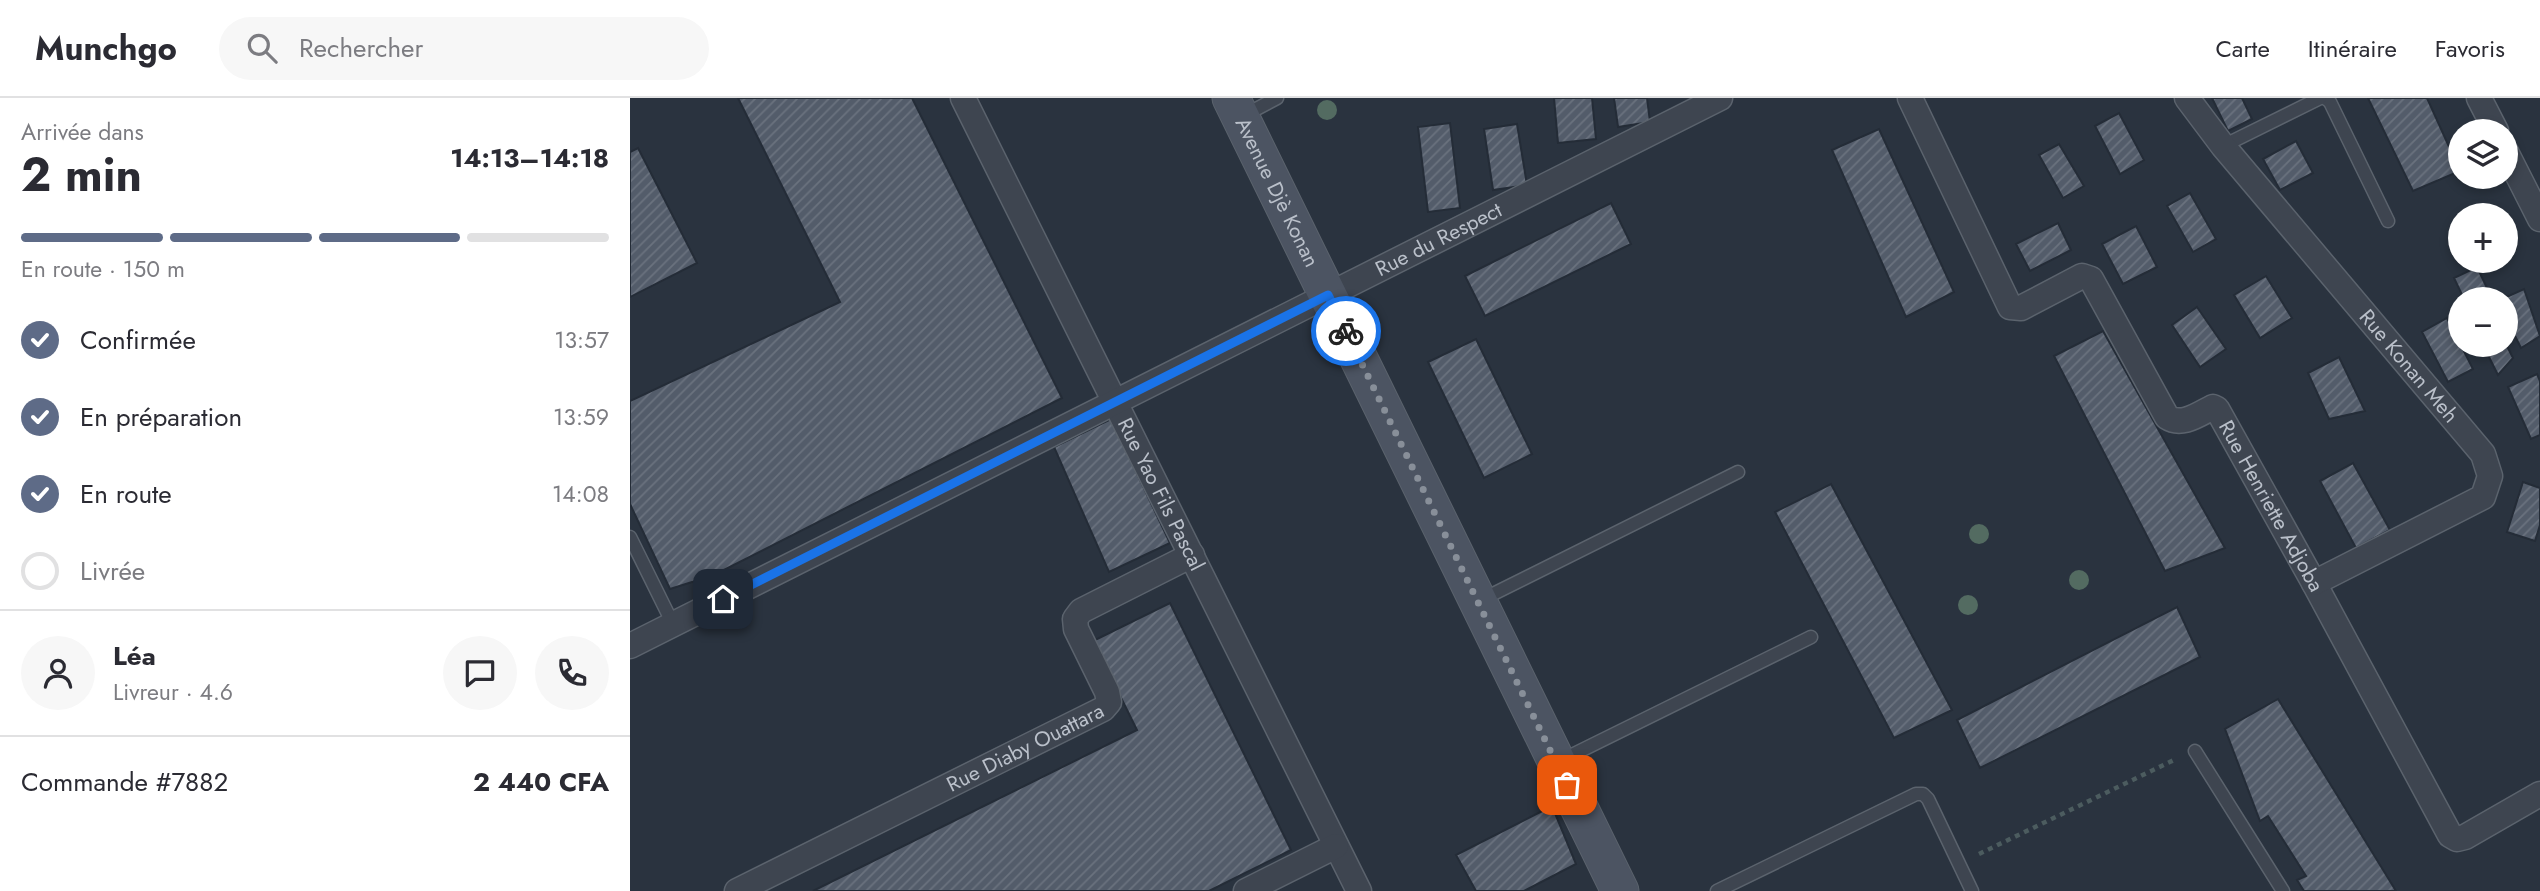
<!DOCTYPE html>
<html lang="fr">
<meta charset="utf-8">
<style>
:root{--surface:#fff;--page:#f7f7f7;--text:#2b2b33;--muted:#7c7c81;--line:#e1e1e2;--accent:#5e6b87}
body{margin:0;font-family:Jost,sans-serif;background:var(--page);color:var(--text);height:100vh;display:flex;flex-direction:column;font-size:26px;white-space:nowrap}
*{box-sizing:border-box;margin:0}
p{font-size:23px;color:var(--muted)}
.icon{flex:none;width:38px;height:38px;fill:none;stroke:currentColor;stroke-width:2;stroke-linecap:round;stroke-linejoin:round}
.map{position:relative;flex:1;overflow:hidden}
.panel{display:flex;flex-direction:column;background:var(--surface);width:630px}
.panel>*{flex:none}
.controls{position:absolute;left:1818px;top:21px;display:grid;gap:14px}
.controls a{display:grid;place-items:center;width:70px;height:70px;border-radius:50%;background:var(--surface);box-shadow:0 4px 10px #0003;font-size:35px}
.pin{position:absolute;display:grid;place-items:center;width:60px;height:60px;color:#fff;margin:-30px;border-radius:14px;box-shadow:0 4px 10px #0006}
.courier{position:absolute;display:grid;place-items:center;width:70px;height:70px;margin:-35px;border:5px solid #1a73e8;border-radius:50%;background:#fff;color:#222;box-shadow:0 2px 9px #0007}
.headline em{font-style:normal;font-weight:700}
.headline div{display:flex;flex-direction:column-reverse}
.headline{display:flex;align-items:center;justify-content:space-between;height:119px;padding:0 21px}
h1{font-size:46px;font-weight:700;line-height:52px}
.bar{display:grid;grid-template-columns:repeat(4,1fr);gap:10px 7px;align-content:center;height:84px;padding:0 21px}
.bar i{height:9px;border-radius:5px;background:var(--line)}
.bar .active{background:var(--accent)}
.bar p{grid-column:span 4}
.line{display:flex;align-items:center;gap:18px;padding:0 21px;border-top:2px solid var(--line)}
.line div{flex:1}
.round{display:grid;place-items:center;flex:none;width:74px;height:74px;border-radius:37px;background:var(--page)}
ol{padding:0 21px;list-style:none}
li{display:flex;align-items:center;gap:21px;height:77px}
li p{margin-inline-start:auto}
li .icon{padding:7px;border-radius:50%;background:var(--accent);color:#fff;stroke-width:4}
li:last-child{color:var(--muted)}
li i{width:38px;height:38px;border:4px solid var(--line);border-radius:50%}
header{display:flex;align-items:center;gap:42px;box-sizing:border-box;height:98px;padding:0 35px;background:var(--surface);border-bottom:2px solid var(--line)}
header strong{font-size:33px}
nav{display:flex;gap:38px;margin-inline-start:auto;font-size:24px}
.search{width:490px;height:63px;background:var(--page);display:flex;align-items:center;gap:18px;box-sizing:border-box;padding:0 24px;border-radius:38px;color:var(--muted);font-size:26px}
main{display:flex;flex:1;min-height:0}
.map>svg:first-child{display:block}
.building{fill:url(#building-hatch);stroke:#242c37;stroke-width:2}
.lines{fill:none;stroke-linecap:round;stroke-linejoin:round}
.lane-casing{stroke:#5b636d;stroke-width:15}
.street-casing{stroke:#5b636d;stroke-width:27}
.secondary-casing{stroke:#5b636d;stroke-width:39}
.path{stroke:#4c5c5f;stroke-width:4.5;stroke-dasharray:5 5;stroke-linecap:butt}
.lane{stroke:#3e4550;stroke-width:12}
.street{stroke:#3e4550;stroke-width:24}
.secondary{stroke:#4c5462;stroke-width:37}
.tree{fill:#536b61}
.done{stroke:#888f99;stroke-width:7;stroke-dasharray:0 12.6}
.route{stroke:#1a73e8;stroke-width:9}
.labels{text-anchor:middle;dominant-baseline:central;stroke-width:5;stroke-linejoin:round;paint-order:stroke}
.street-label{font-size:21px;fill:#bac0ca;stroke:#222a35}
</style>
<header>
<strong>Munchgo</strong>
<div class="search"><svg class="icon" aria-label="search" viewBox="0 0 24 24"><circle cx="10" cy="10" r="6"/><path d="M15 15l6 6"/></svg>Rechercher</div>
<nav><a>Carte</a><a>Itinéraire</a><a>Favoris</a></nav>
</header>
<main>
<section class="panel">
<div class="headline"><div><h1>2 min</h1><p>Arrivée dans</p></div><em>14:13–14:18</em></div>
<div class="bar"><i class="active"></i><i class="active"></i><i class="active"></i><i></i><p>En route · 150 m</p></div>
<ol>
<li><svg class="icon" aria-label="check" viewBox="0 0 24 24"><path d="M5 12l5 5 9-10"/></svg>Confirmée<p>13:57</p></li>
<li><svg class="icon" aria-label="check" viewBox="0 0 24 24"><path d="M5 12l5 5 9-10"/></svg>En préparation<p>13:59</p></li>
<li><svg class="icon" aria-label="check" viewBox="0 0 24 24"><path d="M5 12l5 5 9-10"/></svg>En route<p>14:08</p></li>
<li><i></i>Livrée</li>
</ol>
<div class="line" style="height:126px"><a class="round"><svg class="icon" aria-label="person" viewBox="0 0 24 24"><circle cx="12" cy="8" r="4"/><path d="M4 21q1-7 8-7t8 7"/></svg></a><div><b>Léa</b><p>Livreur · 4.6</p></div><a class="round"><svg class="icon" aria-label="chat" viewBox="0 0 24 24"><path d="M4 5h16v11H9l-5 4z"/></svg></a><a class="round"><svg class="icon" aria-label="phone" viewBox="0 0 24 24"><path d="M5 4h4l2 5-3 2q2 4 5 5l2-3 5 2v4C11 20 4 13 5 4z"/></svg></a></div>
<div class="line" style="height:91px"><div>Commande #7882</div><b>2 440 CFA</b></div>
</section>
<div class="map">
<svg width="1910" height="793" viewBox="0 0 1910 793">
<defs>
<pattern id="building-hatch" width="6" height="6" patternUnits="userSpaceOnUse" patternTransform="scale(1.75)"><rect width="6" height="6" fill="#535c6a"/><path d="M-1 1l2-2M0 6l6-6M5 7l2-2" fill="none" stroke="#6a727e"/></pattern>
</defs>
<rect width="100%" height="100%" fill="#2a333f"/>
<g class="building">
<polygon points="108,0 282,0 432,300 84,477 40,491 0,406 0,303 210,204"/>
<polygon points="924,0 962,0 966,41 928,45"/>
<polygon points="984,0 1017,0 1020,24 988,29"/>
<polygon points="1582,0 1612,0 1622,21 1598,33"/>
<polygon points="1738,0 1797,0 1830,73 1783,93"/>
<polygon points="1489,15 1514,62 1490,76 1465,28"/>
<polygon points="820,25 830,110 798,114 788,29"/>
<polygon points="887,26 897,87 863,92 854,31"/>
<polygon points="1249,31 1324,194 1276,219 1202,52"/>
<polygon points="1666,43 1683,75 1650,92 1633,61"/>
<polygon points="1429,46 1454,88 1433,100 1409,57"/>
<polygon points="8,50 67,165 0,199 0,54"/>
<polygon points="1560,95 1586,141 1563,154 1537,108"/>
<polygon points="981,105 1001,146 855,218 835,178"/>
<polygon points="1428,125 1441,152 1400,173 1386,146"/>
<polygon points="1506,128 1527,169 1493,186 1472,146"/>
<polygon points="1847,169 1857,190 1834,201 1824,180"/>
<polygon points="1636,178 1662,220 1630,240 1604,197"/>
<polygon points="1894,191 1910,238 1891,250 1876,220 1876,201 1872,201"/>
<polygon points="1567,209 1596,251 1570,269 1542,227"/>
<polygon points="1817,220 1843,271 1818,284 1792,234"/>
<polygon points="1473,233 1595,450 1535,473 1424,258"/>
<polygon points="846,241 902,356 854,380 798,264"/>
<polygon points="1876,246 1883,260 1868,277 1853,247"/>
<polygon points="1709,259 1735,313 1699,321 1678,275"/>
<polygon points="1907,276 1910,283 1910,337 1901,341 1878,289"/>
<polygon points="481,321 540,445 479,474 424,349"/>
<polygon points="1723,365 1760,432 1726,450 1690,383"/>
<polygon points="1893,384 1910,390 1910,427 1905,443 1877,434"/>
<polygon points="1201,386 1322,612 1264,640 1145,414"/>
<polygon points="540,505 661,752 579,793 183,793 507,632 463,543"/>
<polygon points="1547,509 1570,559 1350,670 1327,622"/>
<polygon points="1648,601 1766,793 1674,793 1667,782 1676,778 1638,718 1630,723 1595,631"/>
<polygon points="922,708 946,766 894,793 846,793 826,757"/>
</g>
<g class="lines">
<defs>
<g id="lane">
<polyline points="1695,0 1700,4 1758,123"/>
<polyline points="613,18 647,0"/>
<polyline points="1593,48 1690,0"/>
<polyline points="0,439 43,526"/>
<polyline points="851,502 1108,374"/>
<polyline points="1565,653 1653,793"/>
<polyline points="930,663 1181,539"/>
<polyline points="1087,793 1286,696 1293,696 1298,701 1342,793"/>
</g>
<g id="street">
<path id="s1" d="M333,0l396,793"/>
<path id="s2" d="M1280,0l100,209 11,1 61,-32 9,3 76,138c15,10 32,-3 46,-10l4,2 97,174 136,252 7,4 8,-2 75,-43"/>
<path id="s3" d="M1557,0l36,48 260,308 7,22 -7,21 -169,86"/>
<polyline points="1849,0 1866,33"/>
<polyline points="1876,54 1910,121"/>
<path id="s4" d="M0,548l1090,-548"/>
<path id="s5" d="M107,793l366,-182 6,-7 -2,-10 -31,-63 -1,-10 6,-8 111,-56"/>
<polyline points="616,793 706,748"/>
</g>
<g id="secondary">
<path id="s6" d="M601,0l389,793"/>
</g>
</defs>
<use href="#lane" class="lane-casing"/>
<use href="#street" class="street-casing"/>
<use href="#secondary" class="secondary-casing"/>
<polyline class="path" points="1349,756 1546,661"/>
<use href="#lane" class="lane"/>
<use href="#street" class="street"/>
<use href="#secondary" class="secondary"/>
</g>
<g class="tree">
<circle cx="697" cy="12" r="10"/>
<circle cx="1349" cy="436" r="10"/>
<circle cx="1449" cy="482" r="10"/>
<circle cx="1338" cy="507" r="10"/>
</g>
<g class="lines">
<polyline class="done" points="716,233 937,687"/>
<polyline class="route" points="93,501 698,197 716,233"/>
</g>
<g class="labels">
<g class="street-label">
<text stroke="none"><textPath href="#s6" startOffset="105">Avenue Djè Konan</textPath></text>
<text stroke="none"><textPath href="#s4" startOffset="905">Rue du Respect</textPath></text>
<text stroke="none"><textPath href="#s3" startOffset="348">Rue Konan Meh</textPath></text>
<text stroke="none"><textPath href="#s1" startOffset="443">Rue Yao Fils Pascal</textPath></text>
<text stroke="none"><textPath href="#s2" startOffset="644">Rue Henriette Adjoba</textPath></text>
<text stroke="none"><textPath href="#s5" startOffset="322">Rue Diaby Ouattara</textPath></text>
</g>
</g>
</svg>
<div class="controls">
<a><svg class="icon" aria-label="layers" viewBox="0 0 24 24"><path d="M12 4l9 5-9 5-9-5zM3 14l9 5 9-5"/></svg></a>
<a>+</a>
<a>−</a>
</div>
<div class="pin" style="left:937px;top:687px;background:#ea580c"><svg class="icon" aria-label="bag" viewBox="0 0 24 24"><path d="M5 8h14l-1 12H6zM9 8a3 3 0 0 1 6 0"/></svg></div>
<div class="pin" style="left:93px;top:501px;background:#1f2937"><svg class="icon" aria-label="home" viewBox="0 0 24 24"><path d="M3 11l9-7 9 7M6 9v11h12V9"/></svg></div>
<div class="courier" style="left:716px;top:233px"><svg class="icon" aria-label="bike" viewBox="0 0 24 24"><circle cx="6" cy="16" r="4"/><circle cx="18" cy="16" r="4"/><path d="M6 16l4-8h5l3 8M10 8l3 8H6M13 5h3"/></svg></div>
</div>
</main>
